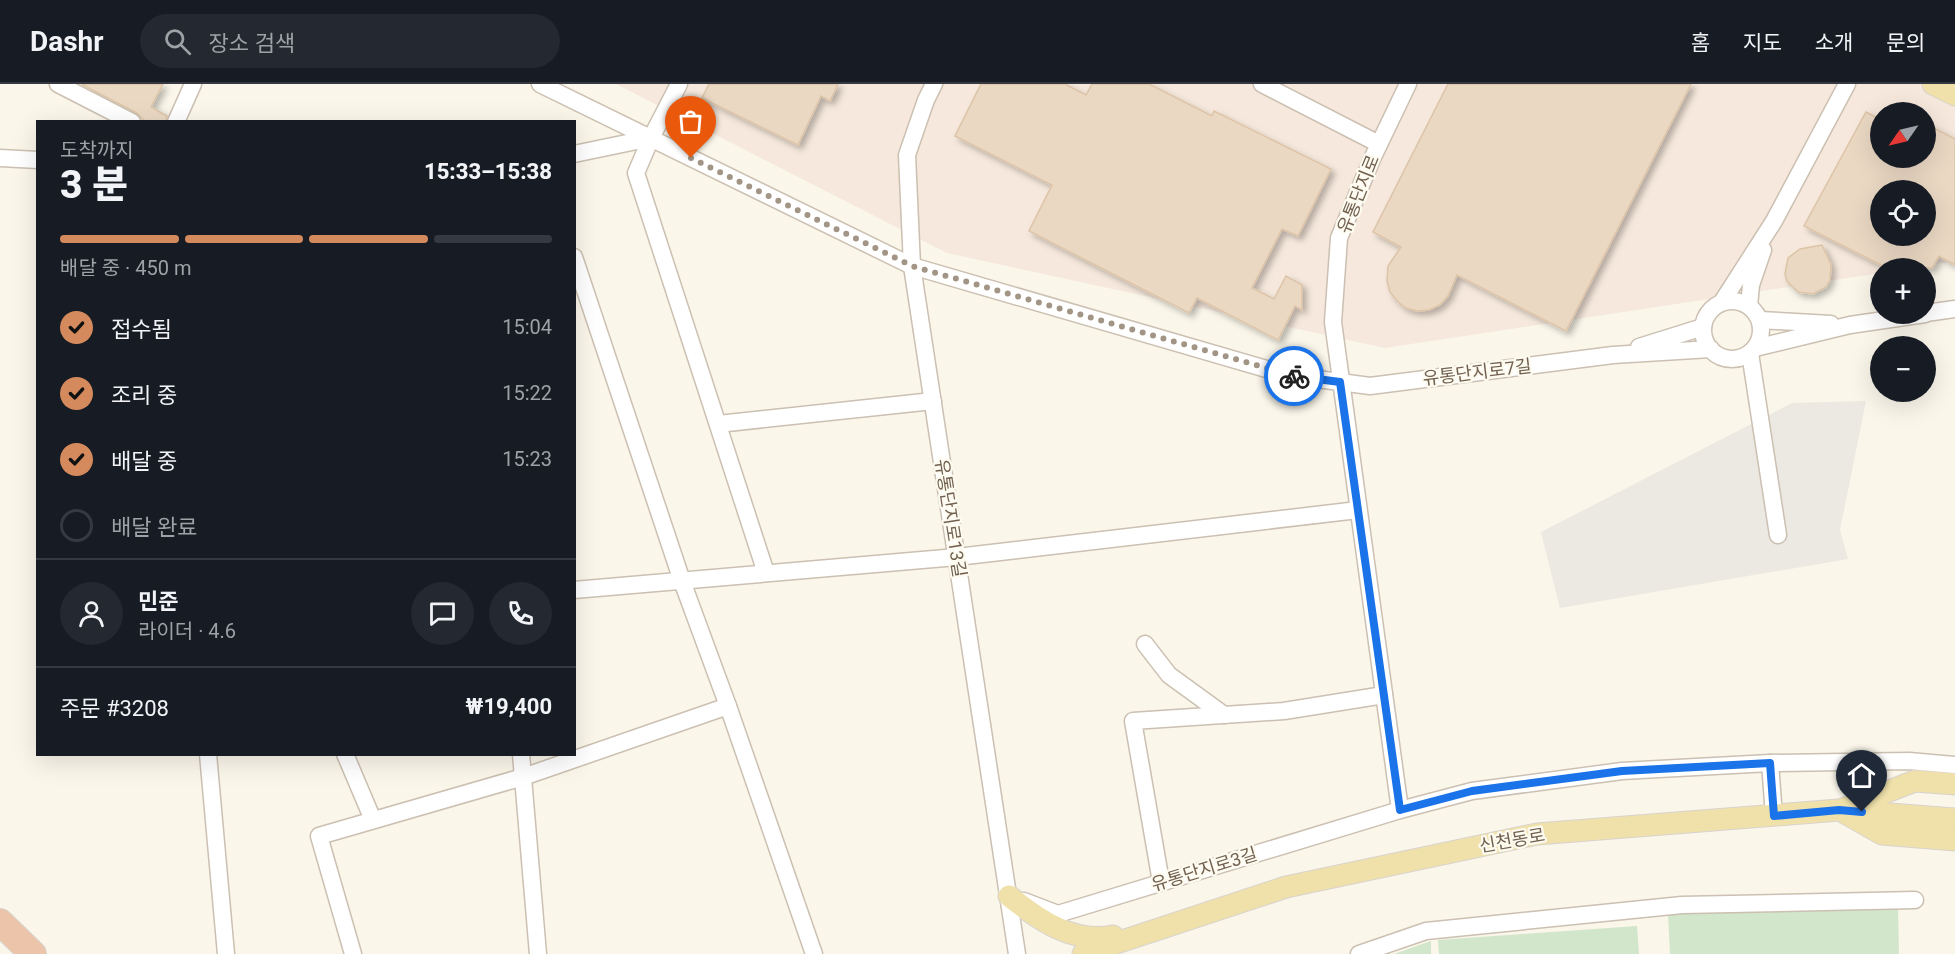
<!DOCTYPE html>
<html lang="ko">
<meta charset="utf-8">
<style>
:root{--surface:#171b24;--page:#242831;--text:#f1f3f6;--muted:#9ea1a6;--line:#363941;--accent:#d58a5e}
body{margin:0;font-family:Roboto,"Noto Sans KR",sans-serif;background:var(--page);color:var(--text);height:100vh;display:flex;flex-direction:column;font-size:22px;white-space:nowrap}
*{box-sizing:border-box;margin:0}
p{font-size:20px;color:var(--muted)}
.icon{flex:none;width:33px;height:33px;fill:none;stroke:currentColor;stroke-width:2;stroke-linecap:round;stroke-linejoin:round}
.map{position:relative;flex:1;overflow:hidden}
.sheet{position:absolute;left:36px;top:36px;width:540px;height:636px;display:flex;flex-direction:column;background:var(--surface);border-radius:0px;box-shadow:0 6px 24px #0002}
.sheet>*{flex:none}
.needle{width:39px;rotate:236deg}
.controls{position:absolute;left:1870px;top:18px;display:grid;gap:12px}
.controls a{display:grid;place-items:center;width:66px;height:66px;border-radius:50%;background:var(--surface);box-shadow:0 6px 24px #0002;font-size:30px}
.pin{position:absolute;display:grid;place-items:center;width:51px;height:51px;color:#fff;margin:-62px -26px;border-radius:50% 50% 50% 0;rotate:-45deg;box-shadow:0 0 6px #0007}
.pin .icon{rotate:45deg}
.courier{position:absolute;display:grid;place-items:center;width:60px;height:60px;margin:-30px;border:4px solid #1a73e8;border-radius:50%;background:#fff;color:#222;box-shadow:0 2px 8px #0007}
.overview em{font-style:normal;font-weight:800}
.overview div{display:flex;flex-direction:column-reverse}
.overview{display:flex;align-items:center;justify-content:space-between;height:102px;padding:0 24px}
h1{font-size:39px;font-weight:800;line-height:45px}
.bar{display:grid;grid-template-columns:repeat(4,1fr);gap:9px 6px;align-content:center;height:72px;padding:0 24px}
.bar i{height:8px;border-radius:4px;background:var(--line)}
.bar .current{background:var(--accent)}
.bar p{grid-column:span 4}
.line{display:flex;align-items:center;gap:15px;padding:0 24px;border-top:2px solid var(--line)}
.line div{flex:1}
.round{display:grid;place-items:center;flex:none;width:63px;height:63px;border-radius:32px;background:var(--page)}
ol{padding:0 24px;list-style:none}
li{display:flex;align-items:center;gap:18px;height:66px}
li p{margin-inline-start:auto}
li .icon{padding:6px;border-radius:50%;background:var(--accent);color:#111;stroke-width:4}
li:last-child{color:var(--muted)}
li i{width:33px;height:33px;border:3px solid var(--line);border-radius:50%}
header{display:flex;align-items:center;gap:36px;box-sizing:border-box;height:84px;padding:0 30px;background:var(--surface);border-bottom:2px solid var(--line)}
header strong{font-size:28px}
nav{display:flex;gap:33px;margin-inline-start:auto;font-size:21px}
.search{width:420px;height:54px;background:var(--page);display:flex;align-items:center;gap:15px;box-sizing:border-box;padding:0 21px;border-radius:33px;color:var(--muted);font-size:22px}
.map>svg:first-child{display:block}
.commercial{fill:#f6e8dc;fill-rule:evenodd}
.industrial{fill:#ece8e2}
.green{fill:#d1e6ca}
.building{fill:#ead8c3;stroke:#ddc4a7;stroke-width:1.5;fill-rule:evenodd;filter:url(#shadow)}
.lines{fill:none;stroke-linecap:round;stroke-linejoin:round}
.minor-casing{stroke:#cbc0b1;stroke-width:19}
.major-casing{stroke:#d8d3ce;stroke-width:23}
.highway-casing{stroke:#d8d3ce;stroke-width:28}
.minor{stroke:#fff;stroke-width:16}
.major{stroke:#f0e1ab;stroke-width:21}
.highway{stroke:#ecc4a9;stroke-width:26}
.done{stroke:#a29586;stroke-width:6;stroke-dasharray:0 10.8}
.route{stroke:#1a73e8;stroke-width:8}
.labels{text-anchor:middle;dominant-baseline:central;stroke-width:4.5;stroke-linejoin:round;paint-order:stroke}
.street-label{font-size:18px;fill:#726150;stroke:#fdfaf0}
</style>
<header>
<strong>Dashr</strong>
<div class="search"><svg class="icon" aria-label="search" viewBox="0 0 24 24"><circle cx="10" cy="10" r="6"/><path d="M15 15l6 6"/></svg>장소 검색</div>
<nav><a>홈</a><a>지도</a><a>소개</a><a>문의</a></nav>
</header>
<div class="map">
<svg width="1955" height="870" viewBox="0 0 1955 870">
<defs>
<filter id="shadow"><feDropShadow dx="4" dy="4" stdDeviation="3" flood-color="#0004"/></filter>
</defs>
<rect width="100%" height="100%" fill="#faf6ea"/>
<path class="commercial" d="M616,0h1339v177l-48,7h-26v5l-496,75 -438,-95zM1881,28h45v46h-45zM1881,106h45v46h-45z"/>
<polygon class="industrial" points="1866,317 1840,446 1848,475 1560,524 1541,448 1792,319"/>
<g class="green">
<polygon points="1898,823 1899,870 1670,870 1668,830"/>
<polygon points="1637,842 1639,870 1439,870 1438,856"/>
<polygon points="1431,857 1431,870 1394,870"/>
</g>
<g class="building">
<polygon points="81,0 163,0 151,23 167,32 166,38 146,38 137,29"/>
<polygon points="709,0 838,0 830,17 821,12 798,61 702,14"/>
<polygon points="981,0 1065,0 1086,11 1092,0 1149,0 1212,32 1214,27 1331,85 1298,152 1282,145 1252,204 1274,215 1286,192 1302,201 1302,226 1295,222 1278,256 1197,214 1189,229 1029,147 1052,101 955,52"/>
<polygon points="1448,0 1691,0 1566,247 1457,191 1448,212 1440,221 1429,226 1417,227 1406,224 1397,217 1390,208 1387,197 1388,182 1401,163 1373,148"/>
<path d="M1866,28l15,8v38h45v-34l29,15v126l-16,-9 -7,12h-45l-83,-42zM1881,106h45v46h-45z"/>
<polygon points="1822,161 1831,181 1830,196 1826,203 1813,210 1798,208 1787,197 1785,190 1788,174 1800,165"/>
</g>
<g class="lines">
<defs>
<g id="minor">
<polyline points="58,0 132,38"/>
<polyline points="540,0 912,182 1287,291 1370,302 1613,271 1711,265"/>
<polyline points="679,0 651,54 636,89 766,489"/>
<polyline points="934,0 926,16 907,71 912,182 1017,870"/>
<polyline points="1262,0 1379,60"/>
<polyline points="176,38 193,0"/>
<polyline points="574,70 651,54"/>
<polyline points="0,74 38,76"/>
<polyline points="574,173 682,497 728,622 814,870"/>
<circle cx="1732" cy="246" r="29"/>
<polyline points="1722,218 1774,137 1847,0"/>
<polyline points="1749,222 1751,201 1763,166"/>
<polyline points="1926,229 1955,225"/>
<polyline points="1760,236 1831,240"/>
<polyline points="1639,263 1703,243"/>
<polyline points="1755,264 1850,241 1925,230"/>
<polyline points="1750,269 1778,451"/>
<polyline points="718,340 933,317"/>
<polyline points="574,506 957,473 1358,426"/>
<polyline points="1145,560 1169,591 1224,631"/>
<polyline points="208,670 226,870"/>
<polyline points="345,670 373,736"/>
<polyline points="521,670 538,870"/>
<polyline points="1770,679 1774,732"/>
<polyline points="1400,726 1333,238 1339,154 1372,75 1408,0"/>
<polyline points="1161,798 1133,637 1284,627 1384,611"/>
<polyline points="1024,817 1058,830 1400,726 1472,707 1622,687 1770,679 1909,677 1955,681"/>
<polyline points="353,870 319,752 523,693 728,622"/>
<polyline points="1359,870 1426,847 1682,821 1915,816"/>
</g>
<g id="major">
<polyline points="1933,0 1955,11"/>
<polyline points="1845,724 1915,697 1955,700"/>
<polyline points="1845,729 1882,750 1955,756"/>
<path d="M1009,812c30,24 64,48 104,40"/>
<polyline points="1083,870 1286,803 1537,750 1839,726 1955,735"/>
</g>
<polyline id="highway" points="0,838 33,870"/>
</defs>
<use href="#minor" class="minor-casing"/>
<use href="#major" class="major-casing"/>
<use href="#highway" class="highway-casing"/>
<use href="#minor" class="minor"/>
<use href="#major" class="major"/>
<use href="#highway" class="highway"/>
</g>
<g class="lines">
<polyline class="done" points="691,74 912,182 1294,292"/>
<polyline class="route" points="1294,292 1340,298 1400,726 1472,707 1622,687 1770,679 1774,732 1839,726 1862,728"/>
</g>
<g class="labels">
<g class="street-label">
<text transform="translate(1358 110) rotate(-68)">유통단지로</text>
<text transform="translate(1477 288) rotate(-7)">유통단지로7길</text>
<text transform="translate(951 434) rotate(81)">유통단지로13길</text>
<text transform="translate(1512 756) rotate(-10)">신천동로</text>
<text transform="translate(1204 785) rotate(-17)">유통단지로3길</text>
</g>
</g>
</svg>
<div class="controls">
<a><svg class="needle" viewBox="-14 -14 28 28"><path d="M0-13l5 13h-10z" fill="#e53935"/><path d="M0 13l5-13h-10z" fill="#9ea1a6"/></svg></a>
<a><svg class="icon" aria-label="locate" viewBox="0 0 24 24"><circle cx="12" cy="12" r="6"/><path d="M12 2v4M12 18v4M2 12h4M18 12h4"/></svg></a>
<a>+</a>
<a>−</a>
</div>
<div class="pin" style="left:691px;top:74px;background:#ea580c"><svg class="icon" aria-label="bag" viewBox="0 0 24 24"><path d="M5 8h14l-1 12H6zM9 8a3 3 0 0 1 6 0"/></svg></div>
<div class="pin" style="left:1862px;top:728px;background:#1f2937"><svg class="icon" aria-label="home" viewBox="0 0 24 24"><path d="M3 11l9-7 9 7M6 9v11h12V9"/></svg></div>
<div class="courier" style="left:1294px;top:292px"><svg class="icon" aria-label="bike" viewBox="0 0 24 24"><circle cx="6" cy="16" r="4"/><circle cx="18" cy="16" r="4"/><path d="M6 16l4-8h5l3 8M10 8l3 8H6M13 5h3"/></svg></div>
<section class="sheet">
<div class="overview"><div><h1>3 분</h1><p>도착까지</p></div><em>15:33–15:38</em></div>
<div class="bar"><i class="current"></i><i class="current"></i><i class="current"></i><i></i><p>배달 중 · 450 m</p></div>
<ol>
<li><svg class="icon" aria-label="check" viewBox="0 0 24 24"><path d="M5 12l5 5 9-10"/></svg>접수됨<p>15:04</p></li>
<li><svg class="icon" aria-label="check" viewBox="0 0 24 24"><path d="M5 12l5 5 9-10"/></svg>조리 중<p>15:22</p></li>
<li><svg class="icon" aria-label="check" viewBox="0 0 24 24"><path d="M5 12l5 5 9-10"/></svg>배달 중<p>15:23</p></li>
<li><i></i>배달 완료</li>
</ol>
<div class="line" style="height:108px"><a class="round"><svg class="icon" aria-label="person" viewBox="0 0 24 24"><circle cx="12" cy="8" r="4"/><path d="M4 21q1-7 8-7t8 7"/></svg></a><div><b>민준</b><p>라이더 · 4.6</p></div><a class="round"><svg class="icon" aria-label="chat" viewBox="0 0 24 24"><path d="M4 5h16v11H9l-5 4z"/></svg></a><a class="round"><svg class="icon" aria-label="phone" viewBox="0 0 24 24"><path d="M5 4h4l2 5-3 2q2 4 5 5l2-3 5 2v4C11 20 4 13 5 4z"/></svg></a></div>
<div class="line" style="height:78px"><div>주문 #3208</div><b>₩19,400</b></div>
</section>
</div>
